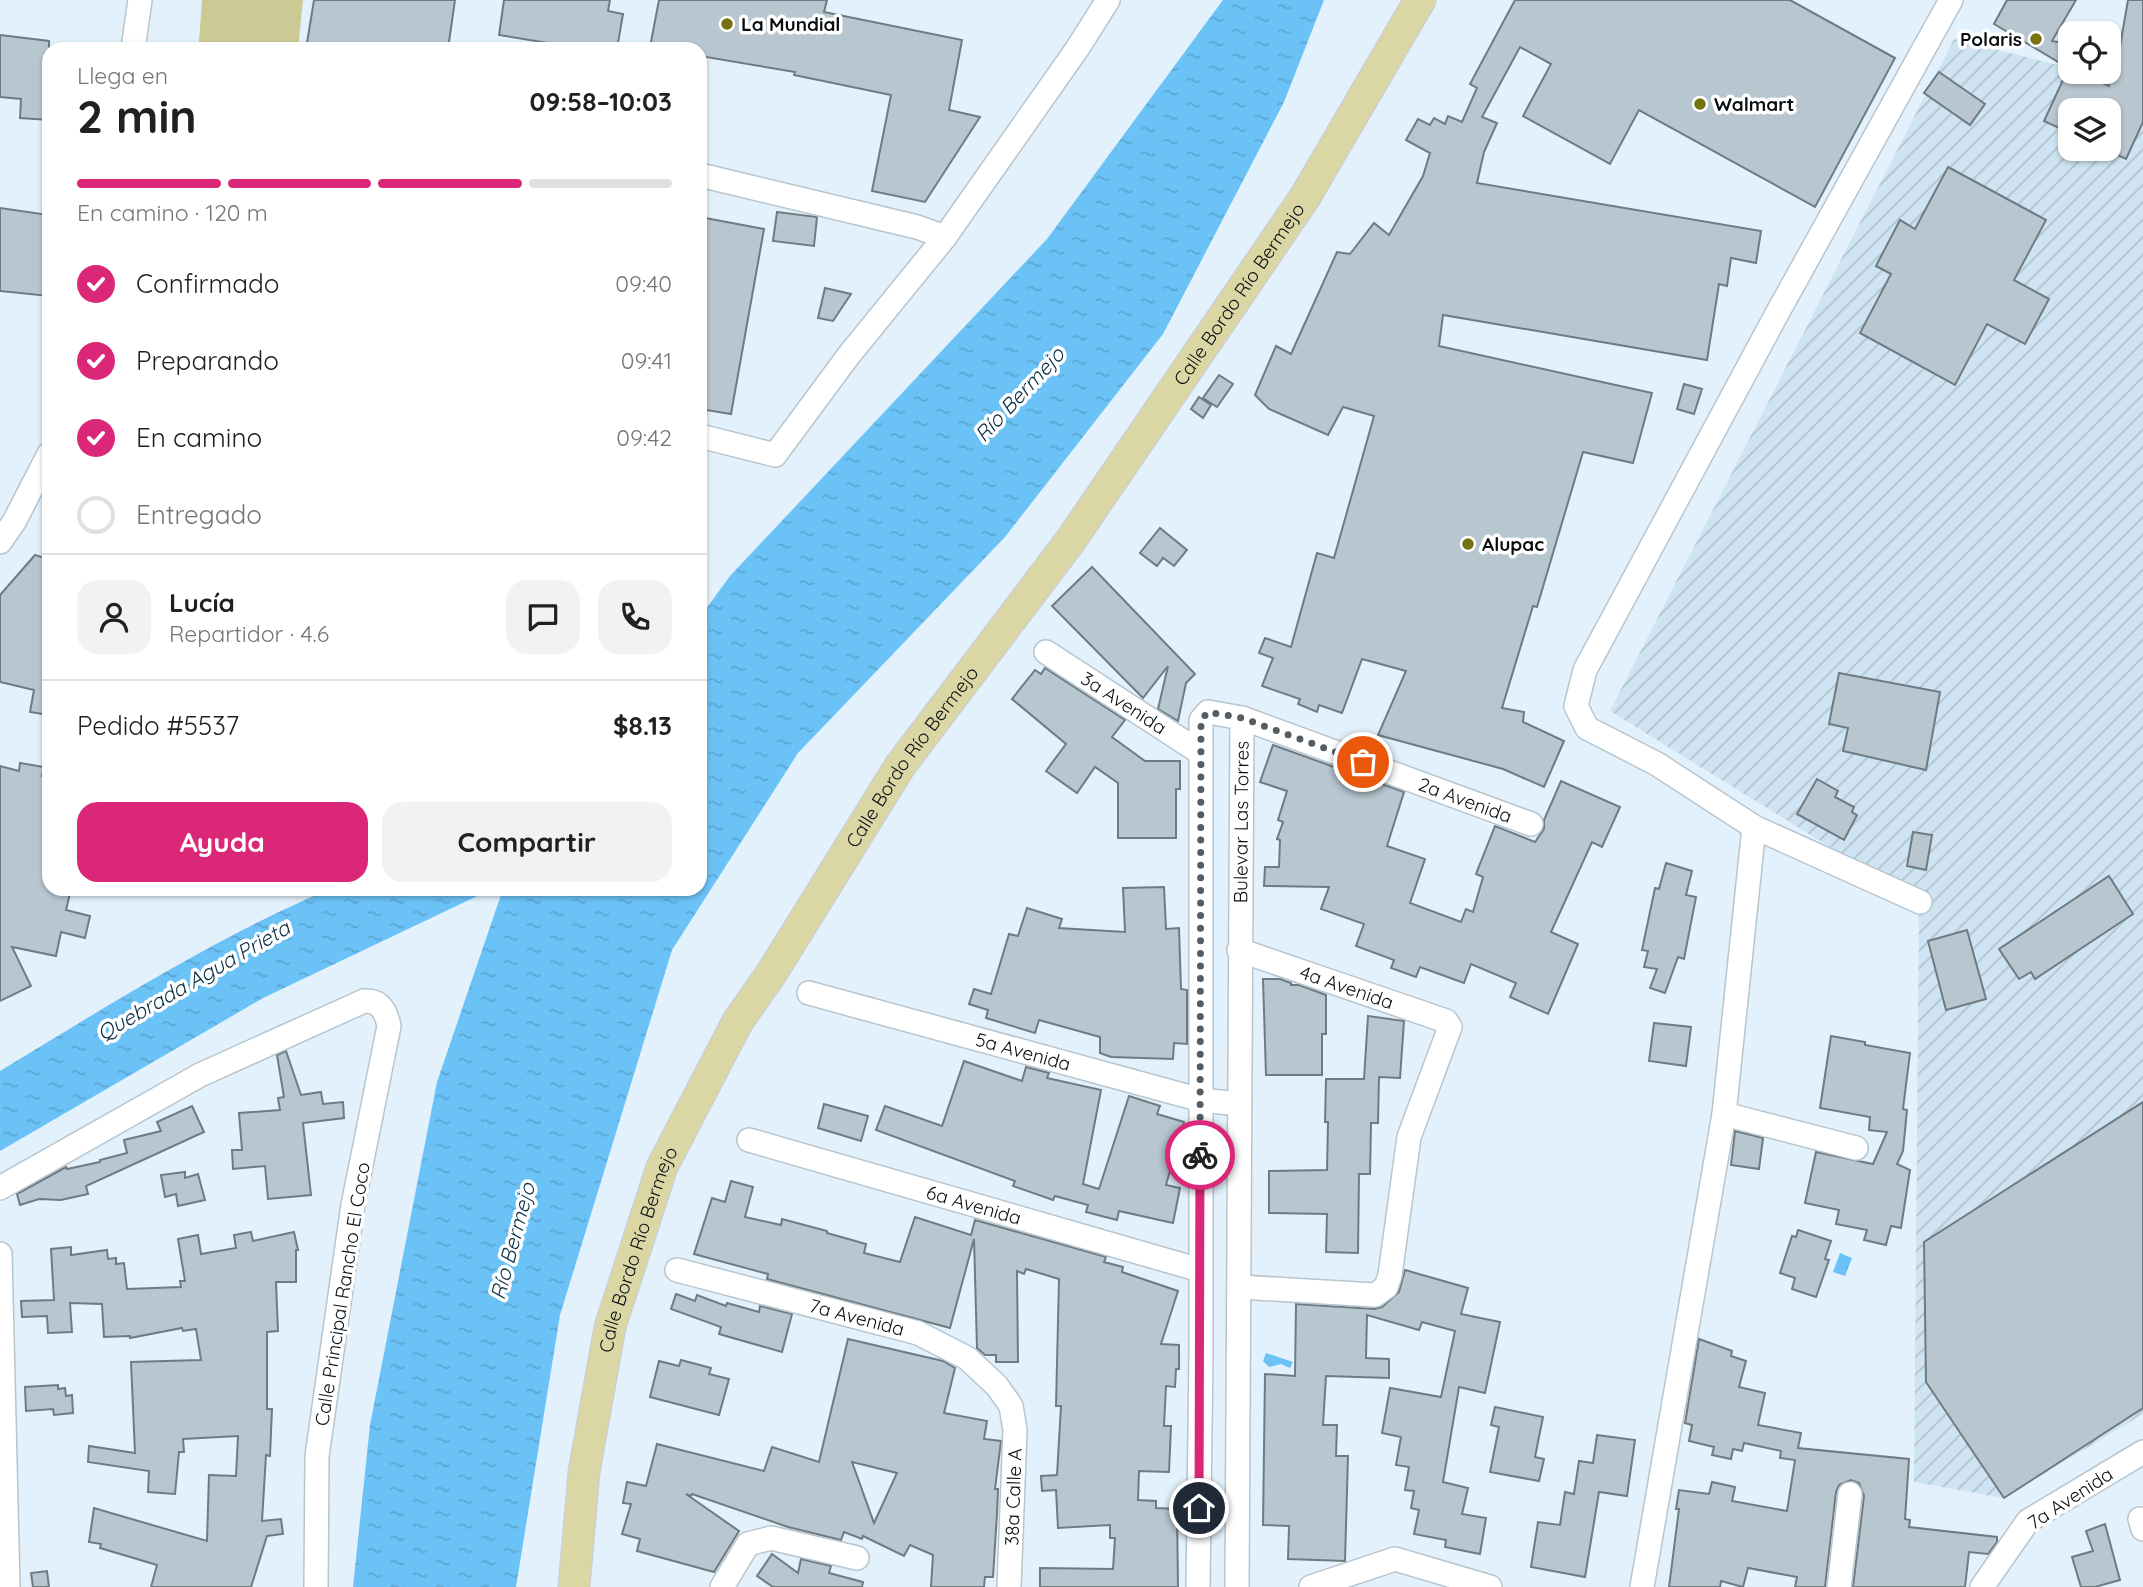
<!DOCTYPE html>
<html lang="es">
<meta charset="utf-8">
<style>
:root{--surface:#fff;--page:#f2f2f2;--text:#202124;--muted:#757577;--line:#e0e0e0;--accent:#db2777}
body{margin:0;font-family:Quicksand,sans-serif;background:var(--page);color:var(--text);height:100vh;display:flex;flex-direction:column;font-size:26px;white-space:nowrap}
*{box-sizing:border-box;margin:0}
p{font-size:23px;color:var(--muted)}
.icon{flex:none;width:38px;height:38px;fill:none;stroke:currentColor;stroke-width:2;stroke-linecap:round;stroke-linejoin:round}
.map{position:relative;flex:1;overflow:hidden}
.panel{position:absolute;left:42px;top:42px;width:665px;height:854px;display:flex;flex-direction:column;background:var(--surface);border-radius:21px;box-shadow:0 2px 5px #0004}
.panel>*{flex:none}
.fabs{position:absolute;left:2058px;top:21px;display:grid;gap:14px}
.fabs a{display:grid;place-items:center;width:63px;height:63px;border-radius:14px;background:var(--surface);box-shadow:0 2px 5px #0004;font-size:35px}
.pin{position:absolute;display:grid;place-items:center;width:60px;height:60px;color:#fff;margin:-30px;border:4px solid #fff;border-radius:50%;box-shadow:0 2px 7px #0007}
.courier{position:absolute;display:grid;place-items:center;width:70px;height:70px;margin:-35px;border:5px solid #db2777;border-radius:50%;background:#fff;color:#222;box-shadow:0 2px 9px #0007}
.overview em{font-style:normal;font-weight:700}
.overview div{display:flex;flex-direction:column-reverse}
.overview{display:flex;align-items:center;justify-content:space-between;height:119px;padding:0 35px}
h1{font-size:46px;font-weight:700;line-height:52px}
.bar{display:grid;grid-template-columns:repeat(4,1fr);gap:10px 7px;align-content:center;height:84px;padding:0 35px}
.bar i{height:9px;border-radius:5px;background:var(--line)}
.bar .active{background:var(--accent)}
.bar p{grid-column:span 4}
.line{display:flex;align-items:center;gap:18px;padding:0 35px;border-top:2px solid var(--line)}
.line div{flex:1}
.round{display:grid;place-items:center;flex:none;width:74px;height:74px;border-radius:21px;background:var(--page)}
ol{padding:0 35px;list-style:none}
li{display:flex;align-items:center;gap:21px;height:77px}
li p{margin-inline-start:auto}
li .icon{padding:7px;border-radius:50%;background:var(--accent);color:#fff;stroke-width:4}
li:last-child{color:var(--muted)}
li i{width:38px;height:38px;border:4px solid var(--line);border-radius:50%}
.action{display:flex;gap:14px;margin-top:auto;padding:14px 35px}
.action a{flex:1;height:80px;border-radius:21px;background:var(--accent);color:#fff;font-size:28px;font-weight:700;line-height:80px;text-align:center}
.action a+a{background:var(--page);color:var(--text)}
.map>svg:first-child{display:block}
.industrial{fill:url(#industrial-furrows);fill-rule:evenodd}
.pitch{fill:#cbca95}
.water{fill:url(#water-ripples)}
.building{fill:#b8c6d0;stroke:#6e7b83;stroke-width:2;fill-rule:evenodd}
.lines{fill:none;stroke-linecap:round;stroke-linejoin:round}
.minor-casing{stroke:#b7c5cf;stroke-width:26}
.major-casing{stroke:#cecfcf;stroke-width:33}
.minor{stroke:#fff;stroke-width:23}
.major{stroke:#dad7a5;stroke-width:30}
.done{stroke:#555d63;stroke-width:7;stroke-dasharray:0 12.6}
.route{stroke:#db2777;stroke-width:9}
.poi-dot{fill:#767113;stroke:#fff;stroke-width:2.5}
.labels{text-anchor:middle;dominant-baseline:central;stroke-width:7;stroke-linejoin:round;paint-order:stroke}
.poi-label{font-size:19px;font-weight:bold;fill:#090e11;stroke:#fff;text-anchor:start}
.street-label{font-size:19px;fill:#090e11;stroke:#fff}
.water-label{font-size:21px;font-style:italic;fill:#072f44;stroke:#fff}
</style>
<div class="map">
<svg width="2143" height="1587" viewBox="0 0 2143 1587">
<defs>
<pattern id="industrial-furrows" width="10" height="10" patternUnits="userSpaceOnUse" patternTransform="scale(1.75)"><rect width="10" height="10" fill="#cee4f2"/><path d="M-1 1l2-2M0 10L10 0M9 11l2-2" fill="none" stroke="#b0c2ce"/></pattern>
<pattern id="water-ripples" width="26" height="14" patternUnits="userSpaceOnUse" patternTransform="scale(1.75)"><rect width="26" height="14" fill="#6bc2f6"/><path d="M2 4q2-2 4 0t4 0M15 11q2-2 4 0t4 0" fill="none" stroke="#5ba6d2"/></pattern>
</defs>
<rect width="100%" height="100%" fill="#e2f1fb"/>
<path class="industrial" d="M1954,39l116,29v4h15l58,14v1328l-139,84 -90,-16 5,-580 -309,-191zM2070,110h39v39h-39z"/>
<polygon class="pitch" points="202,0 303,0 298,49 199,42"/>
<g class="water">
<polygon points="1223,0 1324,0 1284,102 1163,334 1005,537 798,753 672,950 560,1315 516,1587 353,1587 370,1425 437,1082 503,889 700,889 700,617 730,576 1047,239"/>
<path d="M329,889h163l-229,109 -263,153v-80c107,-65 214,-132 329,-182z"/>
<polygon points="1840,1253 1852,1258 1845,1276 1833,1272"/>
<polygon points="1266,1353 1293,1362 1290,1368 1281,1364 1269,1367 1263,1361"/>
</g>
<g class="building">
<polygon points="314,0 455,0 448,49 306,49"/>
<polygon points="504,0 610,0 608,11 623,14 617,49 585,49 499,35"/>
<polygon points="659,0 827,0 824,12 962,40 949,110 980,117 925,202 872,191 891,95 794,75 795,72 700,56 700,49 650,47"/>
<polygon points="1515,0 1790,0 1895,58 1815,207 1639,110 1610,164 1523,116 1551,64 1520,47 1482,117 1497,123 1484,152 1477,183 1761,231 1756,263 1731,258 1727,286 1719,284 1707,360 1443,315 1439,346 1652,393 1633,463 1583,452 1537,607 1533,606 1502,708 1524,712 1523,722 1564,741 1544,787 1503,769 1378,735 1406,671 1362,659 1342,713 1319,705 1317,712 1298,704 1300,699 1262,686 1273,658 1259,653 1265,638 1291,647 1317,553 1334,558 1374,416 1343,407 1328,435 1269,409 1255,395 1276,346 1291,354 1337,252 1350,254 1374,223 1389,235 1423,176 1430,153 1406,140 1418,119 1430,125 1434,118 1445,124 1448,116 1462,122 1477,88 1470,84"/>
<polygon points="2007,0 2076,0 2052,41 2070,44 2070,65 2060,63 1994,24"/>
<polygon points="2128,0 2143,0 2143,122 2126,159 2109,151 2109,110 2070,110 2070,133 2044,121 2069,67 2070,72 2078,72 2109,86 2109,50 2119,52"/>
<polygon points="0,35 49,41 49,120 20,118 21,99 0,97"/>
<polygon points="1939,72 1985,104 1970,125 1924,93"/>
<polygon points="1948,167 2046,220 2014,280 2049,299 2025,344 1987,324 1955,385 1860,333 1891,274 1876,266 1900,220 1915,229"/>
<polygon points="0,208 49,215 49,296 0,291"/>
<polygon points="777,212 817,217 814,246 773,241"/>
<polygon points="700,217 764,229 731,414 700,409"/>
<polygon points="825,288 851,294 833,321 818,318"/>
<polygon points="1219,375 1233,384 1217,407 1203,398"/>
<polygon points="1684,384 1702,389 1694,414 1677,409"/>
<polygon points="1199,397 1211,405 1203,418 1191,409"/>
<polygon points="1160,528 1187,550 1174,566 1163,558 1157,566 1140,553"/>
<polygon points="35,555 49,559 49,715 30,712 34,690 0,682 0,595"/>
<polygon points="1092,567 1195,674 1186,683 1178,721 1158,709 1168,666 1143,698 1052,606"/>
<polygon points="1045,668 1125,720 1112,737 1145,761 1180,761 1180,789 1176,789 1176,838 1118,838 1118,783 1095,767 1077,793 1046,771 1066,744 1012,699 1035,670 1041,674"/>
<polygon points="1839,673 1940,692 1926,770 1843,751 1848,728 1829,724"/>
<polygon points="1273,745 1404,792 1387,846 1425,859 1410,903 1461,922 1466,909 1473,912 1483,877 1476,874 1495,826 1535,842 1544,829 1544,820 1561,781 1620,807 1602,847 1592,842 1551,932 1578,944 1548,1014 1510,997 1516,983 1471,964 1464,983 1420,967 1416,977 1391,968 1394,960 1356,946 1364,924 1321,909 1329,887 1264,886 1265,867 1279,867 1280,840 1277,839 1283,822 1278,820 1287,791 1260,782"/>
<polygon points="20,763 44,767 42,776 49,776 49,889 71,889 66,910 90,916 85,938 61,932 56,956 12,947 31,986 0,1001 0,766 19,771"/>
<polygon points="1817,779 1838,791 1835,797 1854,807 1852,812 1857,815 1844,840 1797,814"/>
<polygon points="1913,832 1932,835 1926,870 1907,866"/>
<polygon points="1666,863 1692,871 1686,895 1696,897 1684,959 1678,957 1665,993 1650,988 1657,969 1644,967 1648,951 1642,950 1655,888 1659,889"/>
<polygon points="2109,876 2133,914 2035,979 2031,972 2019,979 1999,949"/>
<polygon points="1164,887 1166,929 1179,928 1181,989 1187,990 1187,1044 1174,1043 1173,1059 1111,1057 1100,1053 1100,1037 1039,1020 1035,1033 986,1018 988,1010 969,1004 974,989 991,994 1009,934 1018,936 1027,908 1062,919 1059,928 1125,932 1123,888"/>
<polygon points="1967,930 1986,999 1946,1010 1928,941"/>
<polygon points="1263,979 1280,979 1291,983 1291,985 1299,985 1326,995 1326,1034 1322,1034 1322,1075 1266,1075"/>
<polygon points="1368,1016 1404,1021 1400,1078 1379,1077 1378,1123 1371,1123 1370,1174 1359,1174 1358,1253 1326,1252 1327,1214 1269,1213 1269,1171 1327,1170 1328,1122 1325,1122 1326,1079 1364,1079"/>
<polygon points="1654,1023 1691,1027 1686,1066 1649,1061"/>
<polygon points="1831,1036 1865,1042 1865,1045 1910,1053 1903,1109 1907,1110 1903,1151 1897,1164 1910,1170 1901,1228 1891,1226 1886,1245 1864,1240 1867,1230 1836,1224 1839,1210 1805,1203 1816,1152 1873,1164 1887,1132 1869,1130 1870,1117 1820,1108"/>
<polygon points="286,1051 301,1095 321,1092 323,1104 343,1102 344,1118 303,1123 311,1195 268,1199 265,1166 233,1169 232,1150 242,1150 239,1113 280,1110 278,1098 284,1097 277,1055"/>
<polygon points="964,1061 1022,1081 1026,1067 1049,1073 1047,1078 1101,1090 1083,1184 1099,1189 1129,1096 1160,1106 1157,1114 1184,1122 1166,1185 1180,1188 1173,1223 1119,1211 1117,1220 1086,1212 1088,1205 1055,1196 1053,1200 1013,1186 1015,1181 876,1130 885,1106 942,1126"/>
<polygon points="2143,1102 2143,1408 2004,1498 1926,1382 1924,1242"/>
<polygon points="824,1104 868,1116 861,1141 818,1128"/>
<polygon points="192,1106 204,1132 86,1186 88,1194 61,1200 39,1199 20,1205 17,1194 66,1167 67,1169 100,1162 100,1160 127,1153 124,1140 161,1131 157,1122"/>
<polygon points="1735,1131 1763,1138 1759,1169 1731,1165"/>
<polygon points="185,1172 185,1178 198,1174 205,1200 178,1206 176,1194 165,1197 161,1175"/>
<polygon points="731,1181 753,1187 745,1217 781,1225 782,1219 827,1231 827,1233 866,1244 864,1253 900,1262 915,1217 971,1235 975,1220 1106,1257 1104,1262 1123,1267 1122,1272 1178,1291 1161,1344 1179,1345 1179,1369 1176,1369 1175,1387 1166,1386 1164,1426 1171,1426 1169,1472 1139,1471 1138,1500 1156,1501 1156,1508 1177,1509 1178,1587 1040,1587 1040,1568 1113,1569 1115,1538 1110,1538 1110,1525 1058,1528 1056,1490 1042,1491 1041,1476 1057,1475 1061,1406 1056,1406 1059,1279 1026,1269 1024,1274 1017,1271 1018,1362 996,1362 996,1355 985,1355 977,1348 974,1239 950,1328 767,1279 768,1274 694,1254 712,1198 725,1202"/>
<polygon points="1798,1230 1831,1241 1825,1259 1829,1260 1816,1297 1792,1289 1795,1278 1780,1273 1792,1236 1796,1237"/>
<polygon points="251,1232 253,1241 294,1232 298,1250 296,1250 296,1282 276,1282 278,1331 267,1332 267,1409 272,1409 270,1456 266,1455 262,1521 281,1519 283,1534 267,1536 251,1587 151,1587 157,1565 100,1548 101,1544 89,1542 94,1508 207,1541 209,1475 236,1476 238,1436 183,1439 184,1452 179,1452 175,1494 148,1492 149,1471 88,1462 89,1446 135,1453 131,1362 201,1360 196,1329 183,1331 182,1328 130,1338 130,1336 104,1337 102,1304 70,1303 72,1332 48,1333 47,1316 22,1317 21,1301 54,1300 51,1249 71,1247 71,1255 107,1250 108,1259 116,1258 116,1264 124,1263 127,1289 181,1287 180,1281 185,1281 178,1239 198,1235 201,1254 236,1248 234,1235"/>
<polygon points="1405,1270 1468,1288 1461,1314 1500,1322 1485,1393 1459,1387 1443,1482 1468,1488 1462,1514 1486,1518 1480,1554 1445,1547 1446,1540 1414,1534 1419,1510 1411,1508 1414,1491 1405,1490 1409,1467 1396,1465 1401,1437 1382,1433 1390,1388 1441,1397 1455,1331 1422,1322 1419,1330 1367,1315 1366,1358 1389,1359 1389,1378 1326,1376 1323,1425 1337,1425 1336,1456 1348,1456 1345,1561 1288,1559 1289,1526 1263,1525 1265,1374 1295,1376 1296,1304 1374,1309 1382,1307 1399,1292"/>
<polygon points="676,1294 695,1301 697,1295 726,1306 727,1303 759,1312 760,1306 792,1314 782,1352 719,1334 721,1327 671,1309"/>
<path d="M848,1339l95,22 12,7 -11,45 43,8 -3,18 17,2 -6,48h3l-1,24 -4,64h-8l-1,10h-53l2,-32 -23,-10 -6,11 -41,-20 -1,3 -18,-7 -3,8 -53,-13 -96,-33 -1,2 -5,-2 53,37 -25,41 -77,-21 3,-12 -18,-5 9,-30 -8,-1 4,-21 19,4 11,-42 107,27 8,-24 47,15zM852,1462l45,11 -23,50z"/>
<polygon points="1699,1339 1732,1351 1731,1356 1746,1361 1739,1387 1765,1393 1758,1425 1801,1433 1798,1448 1909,1459 1905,1519 1910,1520 1909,1527 1997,1537 1997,1542 1988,1554 1969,1552 1965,1587 1853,1587 1864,1496 1859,1483 1851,1480 1839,1485 1836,1492 1825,1587 1795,1587 1797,1577 1748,1568 1743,1587 1721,1581 1720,1587 1669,1587 1679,1509 1676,1509 1679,1490 1709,1494 1712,1482 1735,1487 1732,1501 1787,1511 1795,1460 1780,1458 1781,1451 1744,1443 1742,1451 1733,1449 1731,1459 1712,1455 1714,1447 1689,1441 1692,1425 1685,1423"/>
<polygon points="681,1360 711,1368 709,1374 729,1379 719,1415 650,1397 659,1361 679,1366"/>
<polygon points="58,1385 58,1389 65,1388 66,1396 72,1395 73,1413 54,1415 53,1409 26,1411 25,1387"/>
<polygon points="1495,1407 1543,1417 1535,1457 1544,1459 1539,1481 1490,1472 1499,1427 1491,1425"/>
<polygon points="1597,1435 1635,1440 1627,1496 1599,1492 1585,1577 1531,1567 1538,1522 1560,1525 1565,1492 1574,1494 1579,1461 1593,1463"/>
<polygon points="2105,1524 2120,1580 2095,1587 2081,1587 2072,1557 2093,1551 2086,1531"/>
<polygon points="772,1554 798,1573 801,1559 831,1566 829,1573 863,1582 862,1587 773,1587 757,1576"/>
<polygon points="47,1571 49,1587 33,1587 31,1573"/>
</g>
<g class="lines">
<defs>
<g id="minor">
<polyline points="133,49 140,0"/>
<polyline points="700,175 917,227 945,237"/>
<polyline points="700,436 775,455 849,355 945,237 1077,49 1108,0"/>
<polyline points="0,542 14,522 49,454"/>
<path id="s1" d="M1046,652l155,101"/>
<polyline points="1920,902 1754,827 1657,764 1587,728 1576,706 1585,670 1779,310 1951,0"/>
<path id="s2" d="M1239,950l207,71 4,6 -41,110 -19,138 -4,12 -11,8 -135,-8"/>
<path id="s3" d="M809,993l392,107 38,4"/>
<polyline points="1724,1114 1856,1148"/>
<path id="s4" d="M749,1140l451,130"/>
<path d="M0,1188l200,-113 164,-74c16,-1 22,10 25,25l-36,179 -36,251 -1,131"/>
<polyline points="0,1254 8,1587"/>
<path id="s5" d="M677,1270l241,63 49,25 30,28 14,20 4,24 -6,157"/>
<polyline points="2140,1519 2143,1529"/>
<polyline points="722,1587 748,1544 771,1538 857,1558"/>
<path id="s6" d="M1198,1587l3,-237v-630l7,-8 34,6 289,106"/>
<path id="s7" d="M1237,1587c4,-290 1,-579 5,-869"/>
<polyline points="1311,1587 1395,1559 1490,1587"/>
<polyline points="1642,1587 1724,1114 1754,827"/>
<polyline points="1839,1587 1850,1494"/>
<polyline points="1982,1587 2028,1521 2143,1452"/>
</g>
<g id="major">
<path id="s8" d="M574,1587l10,-115 26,-145 52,-160 76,-146 33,-47 129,-208 171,-226 234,-343 115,-197"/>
</g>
</defs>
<use href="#minor" class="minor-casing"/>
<use href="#major" class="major-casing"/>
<use href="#minor" class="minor"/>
<use href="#major" class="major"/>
</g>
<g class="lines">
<polyline class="done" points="1200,1155 1201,720 1208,712 1242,718 1363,762"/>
<polyline class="route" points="1199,1508 1200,1155"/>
</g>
<g class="poi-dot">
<circle cx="727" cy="24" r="7"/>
<circle cx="2036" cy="39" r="7"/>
<circle cx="1700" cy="104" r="7"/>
<circle cx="1468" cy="544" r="7"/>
</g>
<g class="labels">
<g class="poi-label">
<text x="741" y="24">La Mundial</text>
<text x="2022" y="39" text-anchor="end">Polaris</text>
<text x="1714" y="104">Walmart</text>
<text x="1482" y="544">Alupac</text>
</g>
<g class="street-label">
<text stroke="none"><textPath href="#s8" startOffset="1479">Calle Bordo Río Bermejo</textPath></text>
<text stroke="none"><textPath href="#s1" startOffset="93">3a Avenida</textPath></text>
<text stroke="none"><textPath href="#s8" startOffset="912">Calle Bordo Río Bermejo</textPath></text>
<text stroke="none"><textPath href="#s6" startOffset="1150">2a Avenida</textPath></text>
<text stroke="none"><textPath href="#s7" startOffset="765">Bulevar Las Torres</textPath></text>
<text stroke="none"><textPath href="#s2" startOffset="114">4a Avenida</textPath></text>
<text stroke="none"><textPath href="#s3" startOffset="222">5a Avenida</textPath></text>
<text stroke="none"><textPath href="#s4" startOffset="234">6a Avenida</textPath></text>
<text stroke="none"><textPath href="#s8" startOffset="345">Calle Bordo Río Bermejo</textPath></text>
<text transform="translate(342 1294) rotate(-81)">Calle Principal Rancho El Coco</text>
<text stroke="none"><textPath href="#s5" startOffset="186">7a Avenida</textPath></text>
<text transform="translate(1013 1497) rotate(-88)">38a Calle A</text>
<text transform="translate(2070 1498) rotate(-33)">7a Avenida</text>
</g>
<g class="water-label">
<text transform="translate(1019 394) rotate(-47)">Río Bermejo</text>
<text transform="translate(193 980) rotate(-30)">Quebrada Agua Prieta</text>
<text transform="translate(512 1241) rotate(-75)">Río Bermejo</text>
</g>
</g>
</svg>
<div class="fabs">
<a><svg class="icon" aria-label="locate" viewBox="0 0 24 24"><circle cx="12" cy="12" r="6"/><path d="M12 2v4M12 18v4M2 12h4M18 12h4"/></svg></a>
<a><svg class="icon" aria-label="layers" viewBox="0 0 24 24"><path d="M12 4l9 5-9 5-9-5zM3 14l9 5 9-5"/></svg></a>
</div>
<div class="pin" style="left:1363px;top:762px;background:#ea580c"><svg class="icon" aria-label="bag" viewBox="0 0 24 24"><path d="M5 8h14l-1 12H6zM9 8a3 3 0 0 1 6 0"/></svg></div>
<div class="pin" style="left:1199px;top:1508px;background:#1f2937"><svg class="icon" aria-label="home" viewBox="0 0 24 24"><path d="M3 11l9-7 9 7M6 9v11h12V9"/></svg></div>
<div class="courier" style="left:1200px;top:1155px"><svg class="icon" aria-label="bike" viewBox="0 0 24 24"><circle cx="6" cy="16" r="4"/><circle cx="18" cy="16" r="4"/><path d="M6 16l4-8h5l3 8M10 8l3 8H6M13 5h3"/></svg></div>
<section class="panel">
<div class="overview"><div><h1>2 min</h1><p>Llega en</p></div><em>09:58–10:03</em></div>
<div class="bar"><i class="active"></i><i class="active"></i><i class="active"></i><i></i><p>En camino · 120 m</p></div>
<ol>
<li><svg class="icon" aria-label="check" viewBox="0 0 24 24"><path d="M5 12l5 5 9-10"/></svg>Confirmado<p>09:40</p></li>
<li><svg class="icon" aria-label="check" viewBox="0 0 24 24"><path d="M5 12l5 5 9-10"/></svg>Preparando<p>09:41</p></li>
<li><svg class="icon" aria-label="check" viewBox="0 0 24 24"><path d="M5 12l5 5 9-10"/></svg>En camino<p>09:42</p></li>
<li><i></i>Entregado</li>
</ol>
<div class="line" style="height:126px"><a class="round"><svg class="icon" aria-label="person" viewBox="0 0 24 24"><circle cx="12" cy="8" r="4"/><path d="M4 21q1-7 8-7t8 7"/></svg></a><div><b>Lucía</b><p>Repartidor · 4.6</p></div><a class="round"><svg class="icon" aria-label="chat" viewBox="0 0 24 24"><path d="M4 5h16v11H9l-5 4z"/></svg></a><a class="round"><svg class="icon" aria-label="phone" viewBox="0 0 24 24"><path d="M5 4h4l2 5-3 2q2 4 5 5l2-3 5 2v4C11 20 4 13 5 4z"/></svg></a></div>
<div class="line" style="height:91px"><div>Pedido #5537</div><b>$8.13</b></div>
<div class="action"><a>Ayuda</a><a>Compartir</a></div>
</section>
</div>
